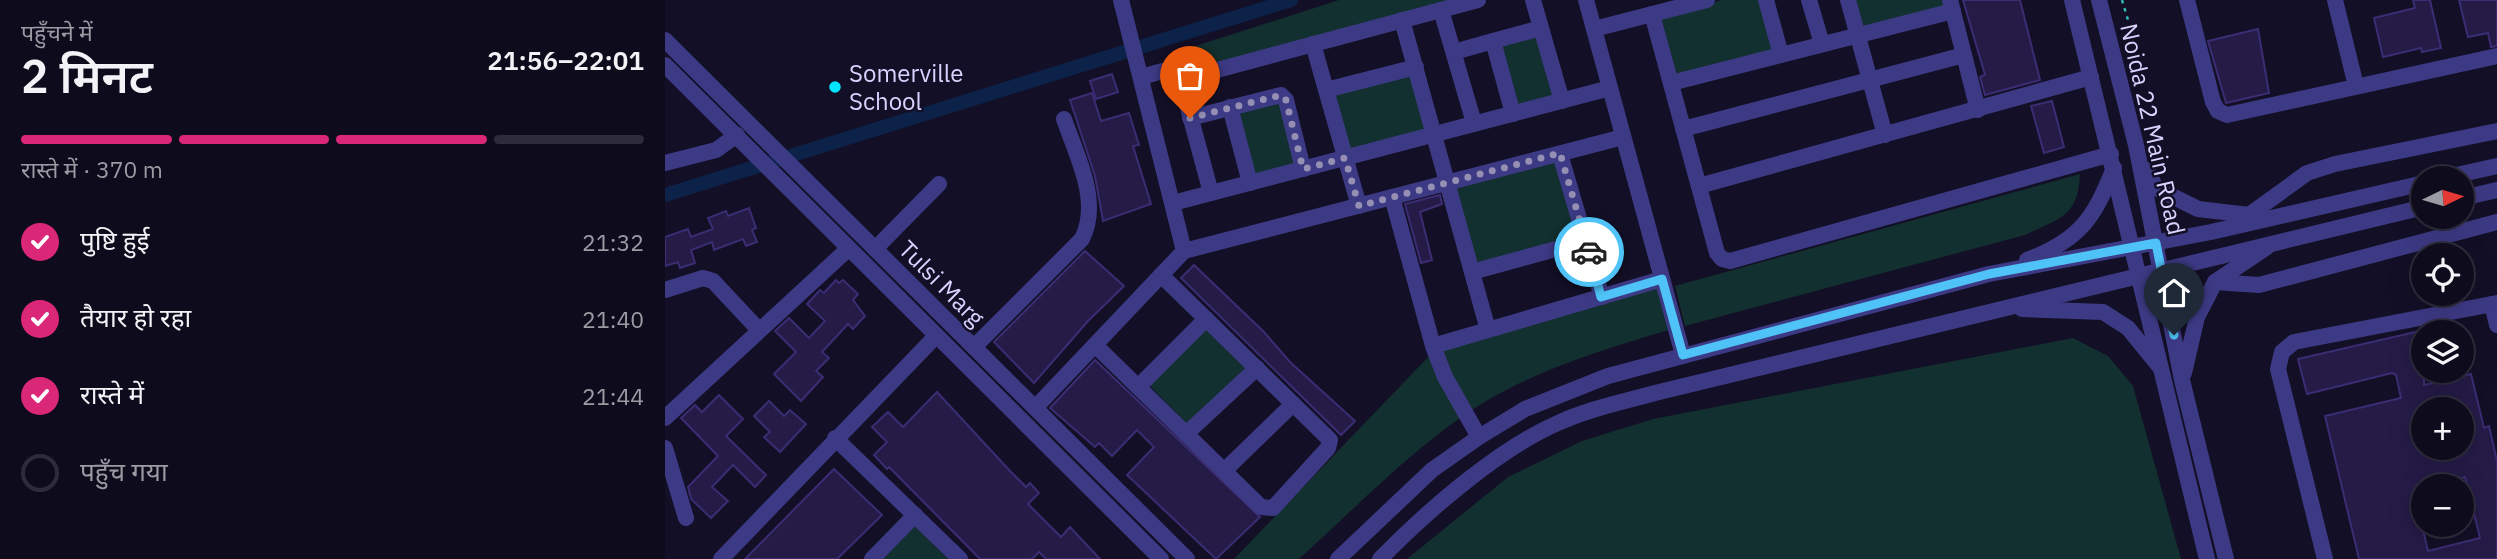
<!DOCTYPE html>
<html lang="hi">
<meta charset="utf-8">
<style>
:root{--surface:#0e0b1c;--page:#171425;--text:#f1f3f6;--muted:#9b9ba3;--line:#2e2b3b;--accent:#db2777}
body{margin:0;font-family:"IBM Plex Sans","Noto Sans Devanagari",sans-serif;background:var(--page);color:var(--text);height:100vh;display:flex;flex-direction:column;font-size:26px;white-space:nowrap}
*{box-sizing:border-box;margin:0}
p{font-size:23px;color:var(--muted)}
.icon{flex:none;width:38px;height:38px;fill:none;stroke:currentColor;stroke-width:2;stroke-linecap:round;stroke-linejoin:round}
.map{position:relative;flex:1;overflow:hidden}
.side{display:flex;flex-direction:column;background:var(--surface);width:665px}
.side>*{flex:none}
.needle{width:46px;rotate:85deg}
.buttons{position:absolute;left:1746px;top:166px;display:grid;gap:14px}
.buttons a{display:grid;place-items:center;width:63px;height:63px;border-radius:50%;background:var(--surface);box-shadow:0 7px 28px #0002,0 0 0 2px var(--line);font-size:35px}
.pin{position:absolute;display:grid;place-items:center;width:60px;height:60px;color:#fff;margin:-72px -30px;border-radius:50% 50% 50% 0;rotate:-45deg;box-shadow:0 0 7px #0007}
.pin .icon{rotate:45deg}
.courier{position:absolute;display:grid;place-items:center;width:70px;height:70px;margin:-35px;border:5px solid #4fc3f7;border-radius:50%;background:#fff;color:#222;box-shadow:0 2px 9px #0007}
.overview em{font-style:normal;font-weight:600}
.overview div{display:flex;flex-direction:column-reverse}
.overview{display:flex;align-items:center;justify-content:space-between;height:119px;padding:0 21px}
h1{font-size:46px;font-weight:600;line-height:52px}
.bar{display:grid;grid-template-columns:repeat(4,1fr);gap:10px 7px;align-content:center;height:84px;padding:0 21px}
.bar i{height:9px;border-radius:5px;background:var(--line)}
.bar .active{background:var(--accent)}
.bar p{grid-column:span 4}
ol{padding:0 21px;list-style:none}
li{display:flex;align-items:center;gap:21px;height:77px}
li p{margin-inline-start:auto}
li .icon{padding:7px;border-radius:50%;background:var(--accent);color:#fff;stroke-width:4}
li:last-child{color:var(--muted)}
li i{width:38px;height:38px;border:4px solid var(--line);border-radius:50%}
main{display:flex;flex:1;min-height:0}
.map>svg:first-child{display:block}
.green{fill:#12302f}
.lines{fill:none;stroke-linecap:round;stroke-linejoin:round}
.canal{stroke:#0c2248;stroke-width:14}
.building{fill:#241b47;stroke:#3b2d73;stroke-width:2;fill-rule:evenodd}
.path{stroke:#2fb8b0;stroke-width:2.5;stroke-dasharray:3.5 5;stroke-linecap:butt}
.minor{stroke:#3d3a85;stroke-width:16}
.done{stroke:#948fb3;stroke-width:7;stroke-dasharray:0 12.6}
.route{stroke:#4fc3f7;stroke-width:9}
.poi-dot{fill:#00e5ff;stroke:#130f26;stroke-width:2.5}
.labels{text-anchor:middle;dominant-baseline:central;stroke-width:5;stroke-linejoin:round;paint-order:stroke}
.poi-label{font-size:24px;fill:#d9d4ff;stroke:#130f26;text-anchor:start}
.street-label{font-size:24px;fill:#d9d4ff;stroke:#130f26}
</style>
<main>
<section class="side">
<div class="overview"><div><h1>2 मिनट</h1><p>पहुँचने में</p></div><em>21:56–22:01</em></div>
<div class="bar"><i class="active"></i><i class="active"></i><i class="active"></i><i></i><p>रास्ते में · 370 m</p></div>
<ol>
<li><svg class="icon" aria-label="check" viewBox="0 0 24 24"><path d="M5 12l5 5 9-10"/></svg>पुष्टि हुई<p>21:32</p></li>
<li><svg class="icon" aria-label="check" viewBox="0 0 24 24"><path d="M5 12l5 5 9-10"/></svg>तैयार हो रहा<p>21:40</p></li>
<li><svg class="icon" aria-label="check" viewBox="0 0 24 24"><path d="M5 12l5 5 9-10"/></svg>रास्ते में<p>21:44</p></li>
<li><i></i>पहुँच गया</li>
</ol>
</section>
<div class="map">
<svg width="1832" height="559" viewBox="0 0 1832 559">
<rect width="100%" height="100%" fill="#130f26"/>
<g class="green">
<polygon points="674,0 797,0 518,74 512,52"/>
<polygon points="1057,0 1097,0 1110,51 1012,77 996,17"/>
<polygon points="1190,0 1279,0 1281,8 1198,30"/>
<polygon points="875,31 893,99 849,111 831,43"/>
<polygon points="749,70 766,131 682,155 665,93"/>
<polygon points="615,97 634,167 587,179 569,110"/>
<polygon points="893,158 915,239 812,267 790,186"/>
<path d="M1415,174c-2,43 -20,44 -55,61l-340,91 -10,-40z"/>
<path d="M993,288l11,42c-62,18 -126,38 -183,71 -69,42 -127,104 -187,158h-65l199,-207z"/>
<polygon points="542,325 583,367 524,426 483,384"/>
<polygon points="1408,338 1443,356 1468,386 1516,559 742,559 843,477 917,441 988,419"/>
<polygon points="250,526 283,559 218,559"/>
</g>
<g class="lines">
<polyline class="canal" points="0,195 626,0"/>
</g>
<g class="building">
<polygon points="1298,0 1355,0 1375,80 1320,95 1315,77 1320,75"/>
<polygon points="1748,0 1765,0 1776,48 1757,52 1756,48 1718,57 1709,18 1750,8"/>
<polygon points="1794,0 1832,0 1832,46 1826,47 1823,33 1803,37"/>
<polygon points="1593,29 1604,93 1561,103 1543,41"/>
<polygon points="447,74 453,92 431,99 425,81"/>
<polygon points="427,93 436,121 464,113 474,145 468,146 486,204 438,221 430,176 405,100"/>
<polygon points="1387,101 1399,147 1379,153 1366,106"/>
<polygon points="775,195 777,204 755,212 767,260 756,263 740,204"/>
<polygon points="84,208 91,228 87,230 92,242 81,246 78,239 49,250 47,242 26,250 30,263 15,268 13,262 0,266 0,237 23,229 26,237 48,229 43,218 61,211 63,216"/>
<polygon points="420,251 459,286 423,321 369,383 329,342"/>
<polygon points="529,265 599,332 625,362 690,421 676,435 516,278"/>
<polygon points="171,280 174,283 178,280 193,294 188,300 200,316 188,329 183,324 157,352 164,358 151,371 158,377 136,401 109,374 131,352 110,331 124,318 144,338 160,321 142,304 155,290 159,293"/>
<path d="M1759,330v55l47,-11 13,54 5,-2 8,35v98h-138l-34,-143 76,-18 -5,-23 -4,-2 -85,21 -9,-35zM1759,410h38v38h-38zM1800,477l15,61 -52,13 -14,-60z"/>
<polygon points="430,360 595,517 551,559 462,475 489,447 472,430 447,456 434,443 430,447 385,408"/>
<polygon points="272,392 345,471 361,487 365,483 374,493 363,504 396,537 405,527 435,559 381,559 374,552 367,559 315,559 224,467 222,469 209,455 222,442 207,427 223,412 238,427"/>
<polygon points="54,395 78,419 61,436 101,475 90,487 68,465 47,487 63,501 46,518 26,499 23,487 53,456 16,418 30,405 37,412"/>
<polygon points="104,401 119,416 125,410 141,424 115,452 99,437 105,432 89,416"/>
<polygon points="169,469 217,515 172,559 80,559"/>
</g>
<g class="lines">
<polyline class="path" points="1457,0 1463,20 1461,41"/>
<g class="minor">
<polyline points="456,0 519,251"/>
<polyline points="868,0 897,101"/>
<polyline points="921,0 1018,355"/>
<polyline points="1101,0 1116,55"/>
<polyline points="1144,0 1157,44"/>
<polyline points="1183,0 1220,135"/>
<polyline points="1285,0 1313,110"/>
<polyline points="1407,0 1542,559"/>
<polyline points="1434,0 1471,145 1517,380 1561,559"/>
<polyline points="1522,0 1548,102 1553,111 1562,115 1832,56"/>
<polyline points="1670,0 1691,86"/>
<polyline points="776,10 809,123"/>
<polyline points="987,14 1052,253 1057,259 1065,261 1446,154"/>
<polyline points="737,20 823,330"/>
<polyline points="929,29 1042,0"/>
<polyline points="0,40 522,559"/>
<polyline points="648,44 694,206"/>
<polyline points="789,52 828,41"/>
<polyline points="0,65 496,559"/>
<polyline points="476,77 512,67 546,193"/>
<polyline points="515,80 813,0"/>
<polyline points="1006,83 1288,11"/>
<polyline points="661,90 751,67"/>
<polyline points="565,107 585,183"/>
<polyline points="848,114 828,41 876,28"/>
<polyline points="525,118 616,95 621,100 638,169"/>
<polyline points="1018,129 1299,55"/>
<polyline points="895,154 937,297"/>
<polyline points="0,163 51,150 72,135"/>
<polyline points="1482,170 1491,188 1533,209 1593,216"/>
<polyline points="1778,178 1832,166"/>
<polyline points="1034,186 1426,77"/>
<polyline points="727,197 768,346 997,279"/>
<polyline points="1797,198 1832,190"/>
<polyline points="508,203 945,88"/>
<polyline points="1584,215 1642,173 1670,164 1832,131"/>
<polyline points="210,249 274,184"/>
<path d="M1362,260c53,-20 67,-42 87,-92"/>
<polyline points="807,272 920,241"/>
<polyline points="1550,282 1594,285 1832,222"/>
<polyline points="0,290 38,278 48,281 94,330"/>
<polyline points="1827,304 1832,325"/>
<polyline points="1357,309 1438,312 1463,328 1494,366"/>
<polyline points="430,345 596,507 608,508 663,448 665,440 496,275"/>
<polyline points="768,346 780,377 814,437"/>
<path d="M309,347l108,-108c19,-38 -5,-82 -18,-120"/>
<polyline points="1519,373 1532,317 1550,282 1602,247"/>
<polyline points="473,387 541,319"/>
<polyline points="370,408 519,251 958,137"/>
<polyline points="0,418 183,249"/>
<polyline points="521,434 592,368"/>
<polyline points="170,438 295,559"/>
<polyline points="0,448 21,518"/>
<polyline points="560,470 628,404"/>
<polyline points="56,559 271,336"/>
<polyline points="207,559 250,515"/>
<polyline points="673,559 767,470 814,437 860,409 943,376 1324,274 1546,232 1759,183"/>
<path d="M715,559c46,-47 118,-110 178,-136 30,-14 65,-21 97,-30l769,-186"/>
<polyline points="1660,559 1613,369 1617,352 1629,342 1832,303"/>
</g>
</g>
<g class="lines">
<polyline class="done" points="525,118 616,95 621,100 638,169 680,158 694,206 895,153 924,252"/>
<polyline class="route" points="924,252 936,297 997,279 1018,355 1324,274 1491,243 1509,335"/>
</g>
<circle class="poi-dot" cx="170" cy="87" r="7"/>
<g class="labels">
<g class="poi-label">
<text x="184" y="73">Somerville<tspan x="184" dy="28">School</tspan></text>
</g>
<g class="street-label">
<text transform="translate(1488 129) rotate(77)">Noida 22 Main Road</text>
<text transform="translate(277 283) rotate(45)">Tulsi Marg</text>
</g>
</g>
</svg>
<div class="buttons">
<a><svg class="needle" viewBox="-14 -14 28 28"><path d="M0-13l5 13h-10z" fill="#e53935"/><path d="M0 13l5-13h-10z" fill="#9b9ba3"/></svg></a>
<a><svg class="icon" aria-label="locate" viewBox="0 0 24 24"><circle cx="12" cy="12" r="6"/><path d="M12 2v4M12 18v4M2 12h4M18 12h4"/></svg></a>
<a><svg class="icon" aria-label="layers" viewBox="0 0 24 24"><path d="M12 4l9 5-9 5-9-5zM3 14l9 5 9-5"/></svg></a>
<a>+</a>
<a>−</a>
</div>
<div class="pin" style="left:525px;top:118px;background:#ea580c"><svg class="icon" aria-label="bag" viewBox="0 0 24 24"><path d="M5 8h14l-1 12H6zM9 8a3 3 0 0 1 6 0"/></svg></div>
<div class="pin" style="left:1509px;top:335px;background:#1f2937"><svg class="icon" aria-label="home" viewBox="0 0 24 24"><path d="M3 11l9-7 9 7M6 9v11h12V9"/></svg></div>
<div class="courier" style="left:924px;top:252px"><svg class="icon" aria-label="car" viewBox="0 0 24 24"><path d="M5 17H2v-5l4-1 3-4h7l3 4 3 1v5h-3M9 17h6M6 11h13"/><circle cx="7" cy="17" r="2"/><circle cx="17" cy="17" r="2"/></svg></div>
</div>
</main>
